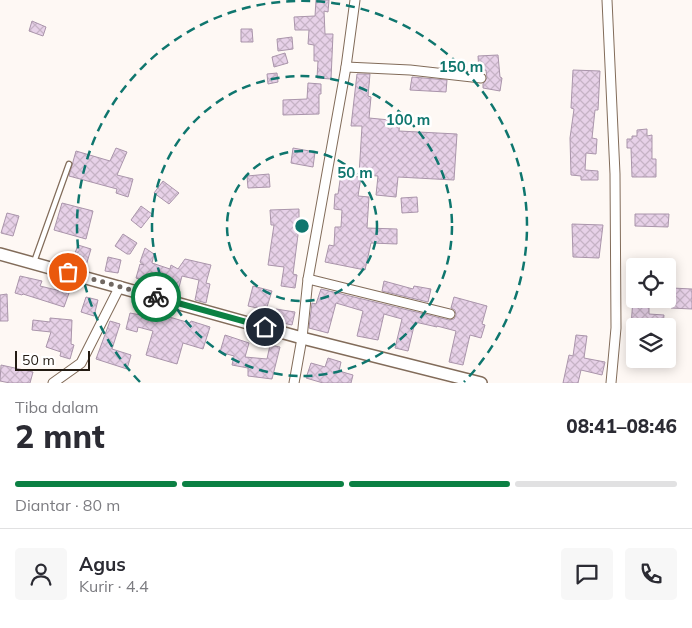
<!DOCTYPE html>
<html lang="id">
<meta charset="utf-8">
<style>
:root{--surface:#fff;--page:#f7f7f7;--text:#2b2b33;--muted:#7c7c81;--line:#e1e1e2;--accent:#0b8043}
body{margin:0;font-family:Mulish,sans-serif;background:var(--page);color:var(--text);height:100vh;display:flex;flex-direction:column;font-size:19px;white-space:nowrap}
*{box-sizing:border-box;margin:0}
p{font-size:16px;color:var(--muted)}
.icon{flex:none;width:28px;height:28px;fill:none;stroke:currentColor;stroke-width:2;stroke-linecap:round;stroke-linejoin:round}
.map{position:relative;height:383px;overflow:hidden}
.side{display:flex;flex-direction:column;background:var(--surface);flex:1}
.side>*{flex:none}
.tools{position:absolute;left:626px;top:258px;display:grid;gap:10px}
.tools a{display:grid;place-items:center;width:50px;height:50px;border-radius:5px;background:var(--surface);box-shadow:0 2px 12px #0003;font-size:25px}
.scale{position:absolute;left:15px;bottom:12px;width:75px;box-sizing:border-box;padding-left:5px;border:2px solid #231b13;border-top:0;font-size:14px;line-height:18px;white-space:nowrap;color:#231b13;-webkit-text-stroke:4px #fff;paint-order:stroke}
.pin{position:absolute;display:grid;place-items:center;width:42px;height:42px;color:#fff;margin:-21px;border:2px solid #fff;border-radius:50%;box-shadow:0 1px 5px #0007}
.courier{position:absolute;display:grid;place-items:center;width:50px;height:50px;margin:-25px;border:4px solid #0b8043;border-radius:50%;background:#fff;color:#222;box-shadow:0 1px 6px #0007}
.summary em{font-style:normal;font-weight:800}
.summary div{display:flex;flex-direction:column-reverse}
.summary{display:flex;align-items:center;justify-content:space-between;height:85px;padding:0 15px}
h1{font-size:32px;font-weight:800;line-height:38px}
.bar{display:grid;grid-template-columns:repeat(4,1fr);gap:8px 5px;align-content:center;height:60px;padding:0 15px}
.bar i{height:6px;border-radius:4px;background:var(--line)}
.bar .active{background:var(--accent)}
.bar p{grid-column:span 4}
.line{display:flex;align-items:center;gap:12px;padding:0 15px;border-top:1px solid var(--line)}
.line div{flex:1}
.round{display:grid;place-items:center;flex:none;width:52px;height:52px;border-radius:5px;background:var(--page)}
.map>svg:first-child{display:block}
.building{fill:url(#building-cross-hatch);stroke:#aa95ab}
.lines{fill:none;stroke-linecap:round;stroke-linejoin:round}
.service-casing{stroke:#826c5a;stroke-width:7}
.minor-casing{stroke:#826c5a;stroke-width:11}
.tertiary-casing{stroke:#826c5a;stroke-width:14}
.service{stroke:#fff;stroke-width:4.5}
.minor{stroke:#fff;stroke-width:9}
.tertiary{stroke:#fff;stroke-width:11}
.done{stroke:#706862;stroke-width:5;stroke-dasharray:0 9}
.route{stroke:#0b8043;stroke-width:6}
.ring{fill:none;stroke:#0f766e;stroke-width:2.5;stroke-dasharray:9 6}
.centre{fill:#0f766e;stroke:#fff;stroke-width:2.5}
.ring-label{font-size:15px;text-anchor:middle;font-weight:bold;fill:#0f766e;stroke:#fff;stroke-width:5;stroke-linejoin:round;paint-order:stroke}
</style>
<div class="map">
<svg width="692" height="383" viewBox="0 0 692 383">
<defs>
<pattern id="building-cross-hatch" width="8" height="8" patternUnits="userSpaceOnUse" patternTransform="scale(1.25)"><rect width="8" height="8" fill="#e7d1e8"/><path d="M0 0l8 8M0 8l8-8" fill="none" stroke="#c6b3c6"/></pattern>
</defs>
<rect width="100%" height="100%" fill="#fef8f4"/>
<g class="building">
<polygon points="316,0 329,0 328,12 324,11 325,34 333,34 331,79 317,78 318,61 314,61 314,45 308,44 309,30 295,30 294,17 315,16"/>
<polygon points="32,21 46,27 43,36 29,31"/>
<polygon points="241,29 252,29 253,42 241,42"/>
<polygon points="292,37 293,49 278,51 277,39"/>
<polygon points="285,53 288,63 274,67 272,57"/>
<polygon points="498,55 500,77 502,78 500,91 483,88 483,84 487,78 486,70 479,71 478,56"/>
<polygon points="573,70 600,71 598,110 595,110 592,138 597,139 596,154 586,153 585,170 598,171 598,180 581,180 581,176 571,175 570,138 574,109 571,108"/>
<polygon points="277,73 278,82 268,84 267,74"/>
<polygon points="357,74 370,74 368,96 371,97 369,118 400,121 399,131 457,134 454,180 398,177 396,197 376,195 378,176 359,175 362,126 351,126"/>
<polygon points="412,77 447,80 446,92 410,90"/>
<polygon points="308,83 321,84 321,94 319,94 319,114 283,115 283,100 307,99"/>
<polygon points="647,129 647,136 652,135 652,159 656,159 656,177 632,177 631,148 627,148 627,139 632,139 632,136 637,136 637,130"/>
<polygon points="116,148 127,152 117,175 133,179 128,197 116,193 117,189 69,176 76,151 110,161"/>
<polygon points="293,148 315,152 313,167 291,163"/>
<polygon points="269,174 270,187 248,188 247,176"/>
<polygon points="341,174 361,177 358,196 369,197 367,228 397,229 397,244 371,243 365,270 325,262 329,245 334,246 335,227 341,227 342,210 334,209 335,194 338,194"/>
<polygon points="163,181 179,193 169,204 154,193"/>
<polygon points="417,197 418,212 402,213 401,198"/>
<polygon points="62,203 93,211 86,239 54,230"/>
<polygon points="141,206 152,214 141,228 131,220"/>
<polygon points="299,209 299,227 293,274 297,275 295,288 281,286 284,267 268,265 274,225 271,225 270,210"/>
<polygon points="7,213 19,216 13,236 1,233"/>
<polygon points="635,214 669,214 668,227 635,226"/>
<polygon points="572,224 603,225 599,258 573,257"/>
<polygon points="123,234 137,243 130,254 127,254 115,246"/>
<polygon points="78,245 91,249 85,269 71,264"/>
<polygon points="145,248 154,254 152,263 170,269 171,265 178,269 185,259 211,265 206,283 210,284 206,303 195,300 199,280 182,276 178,291 150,284 150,283 136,278 140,264 144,265 140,262"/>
<polygon points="108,257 121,260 118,273 105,271"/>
<polygon points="20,276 42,281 40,286 69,293 64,307 23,294 22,295 15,293"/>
<polygon points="384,281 413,289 414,286 431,289 428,302 382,291"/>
<polygon points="253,286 272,291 266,310 248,306"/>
<polygon points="672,288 692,289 692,309 671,308"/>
<polygon points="321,289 449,320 454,319 456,315 455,310 451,308 454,297 487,306 482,324 485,325 481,338 470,335 463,365 449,362 456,331 437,326 437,327 415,322 408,351 395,348 402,319 384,314 378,340 357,336 363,311 336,303 328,333 309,328 312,303 316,304"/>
<polygon points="7,294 8,321 0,321 0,295"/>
<polygon points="86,297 98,300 94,316 81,312"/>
<polygon points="633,299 649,299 649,314 664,315 663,326 631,326"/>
<polygon points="276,309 295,312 292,325 274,321"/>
<polygon points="130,313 157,318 159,314 190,323 191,321 210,327 203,349 183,343 177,364 146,355 153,331 138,327 137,332 126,329"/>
<polygon points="50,318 72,320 71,344 74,345 70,359 60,356 61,352 46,347 51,332 32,330 33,320 50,322"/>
<polygon points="110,321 120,324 112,349 131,355 127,369 96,359"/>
<polygon points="225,335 249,343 245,357 267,359 270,345 280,347 272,379 248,376 248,368 232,365 234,356 220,352"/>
<polygon points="576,335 587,336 584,358 605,362 602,375 581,370 578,383 563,383 569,355 573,356"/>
<polygon points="328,358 341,362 339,371 353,375 351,383 323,383 306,378 311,363 325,367"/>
<polygon points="1,365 33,372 30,383 10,383 0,381"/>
</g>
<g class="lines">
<defs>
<polyline id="service" points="34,262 69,164"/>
<g id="minor">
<polyline points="607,0 615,174 616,328 611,383"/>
<polyline points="346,67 410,70 481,78"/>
<polyline points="308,279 450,314"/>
<polyline points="53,383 81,363 120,286"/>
<polyline points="294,383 302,338 308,279 346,67 355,0"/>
</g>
<polyline id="tertiary" points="0,254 302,338 481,383"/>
</defs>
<use href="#service" class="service-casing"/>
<use href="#minor" class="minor-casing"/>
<use href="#tertiary" class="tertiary-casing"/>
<use href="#service" class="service"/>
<use href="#minor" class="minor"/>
<use href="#tertiary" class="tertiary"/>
</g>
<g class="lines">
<polyline class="done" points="68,272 156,297"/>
<polyline class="route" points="156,297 265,327"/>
</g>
<g class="ring">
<circle cx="302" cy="226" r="75"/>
<circle cx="302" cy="226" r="150"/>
<path d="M140 382A225 225 0 1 1 464 382"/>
</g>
<circle cx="302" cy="226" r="8" class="centre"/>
<g class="ring-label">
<text x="461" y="72">150 m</text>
<text x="408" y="125">100 m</text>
<text x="355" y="178">50 m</text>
</g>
</svg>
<div class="tools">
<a><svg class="icon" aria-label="locate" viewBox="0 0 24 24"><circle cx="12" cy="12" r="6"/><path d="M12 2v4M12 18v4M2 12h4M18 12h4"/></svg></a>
<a><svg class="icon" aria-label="layers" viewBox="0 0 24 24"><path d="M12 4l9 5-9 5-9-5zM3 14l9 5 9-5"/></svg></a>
</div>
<div class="scale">50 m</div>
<div class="pin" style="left:68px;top:272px;background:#ea580c"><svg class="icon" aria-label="bag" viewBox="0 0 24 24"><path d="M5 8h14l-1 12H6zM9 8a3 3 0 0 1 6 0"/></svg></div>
<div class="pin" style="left:265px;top:327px;background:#1f2937"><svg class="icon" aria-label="home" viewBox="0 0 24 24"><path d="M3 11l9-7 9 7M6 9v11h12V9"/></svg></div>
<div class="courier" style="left:156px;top:297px"><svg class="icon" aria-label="bike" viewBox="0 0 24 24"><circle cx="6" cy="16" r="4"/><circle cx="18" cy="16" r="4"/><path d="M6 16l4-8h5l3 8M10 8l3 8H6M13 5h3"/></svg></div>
</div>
<section class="side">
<div class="summary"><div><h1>2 mnt</h1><p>Tiba dalam</p></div><em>08:41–08:46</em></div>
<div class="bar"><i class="active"></i><i class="active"></i><i class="active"></i><i></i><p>Diantar · 80 m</p></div>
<div class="line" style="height:90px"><a class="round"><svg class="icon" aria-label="person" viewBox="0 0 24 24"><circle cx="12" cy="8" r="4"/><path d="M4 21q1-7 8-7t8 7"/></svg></a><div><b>Agus</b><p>Kurir · 4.4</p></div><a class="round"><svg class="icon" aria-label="chat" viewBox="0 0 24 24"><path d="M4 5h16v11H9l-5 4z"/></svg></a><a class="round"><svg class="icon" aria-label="phone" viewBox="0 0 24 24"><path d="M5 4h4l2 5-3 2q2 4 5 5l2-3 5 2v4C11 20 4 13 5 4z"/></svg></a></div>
</section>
